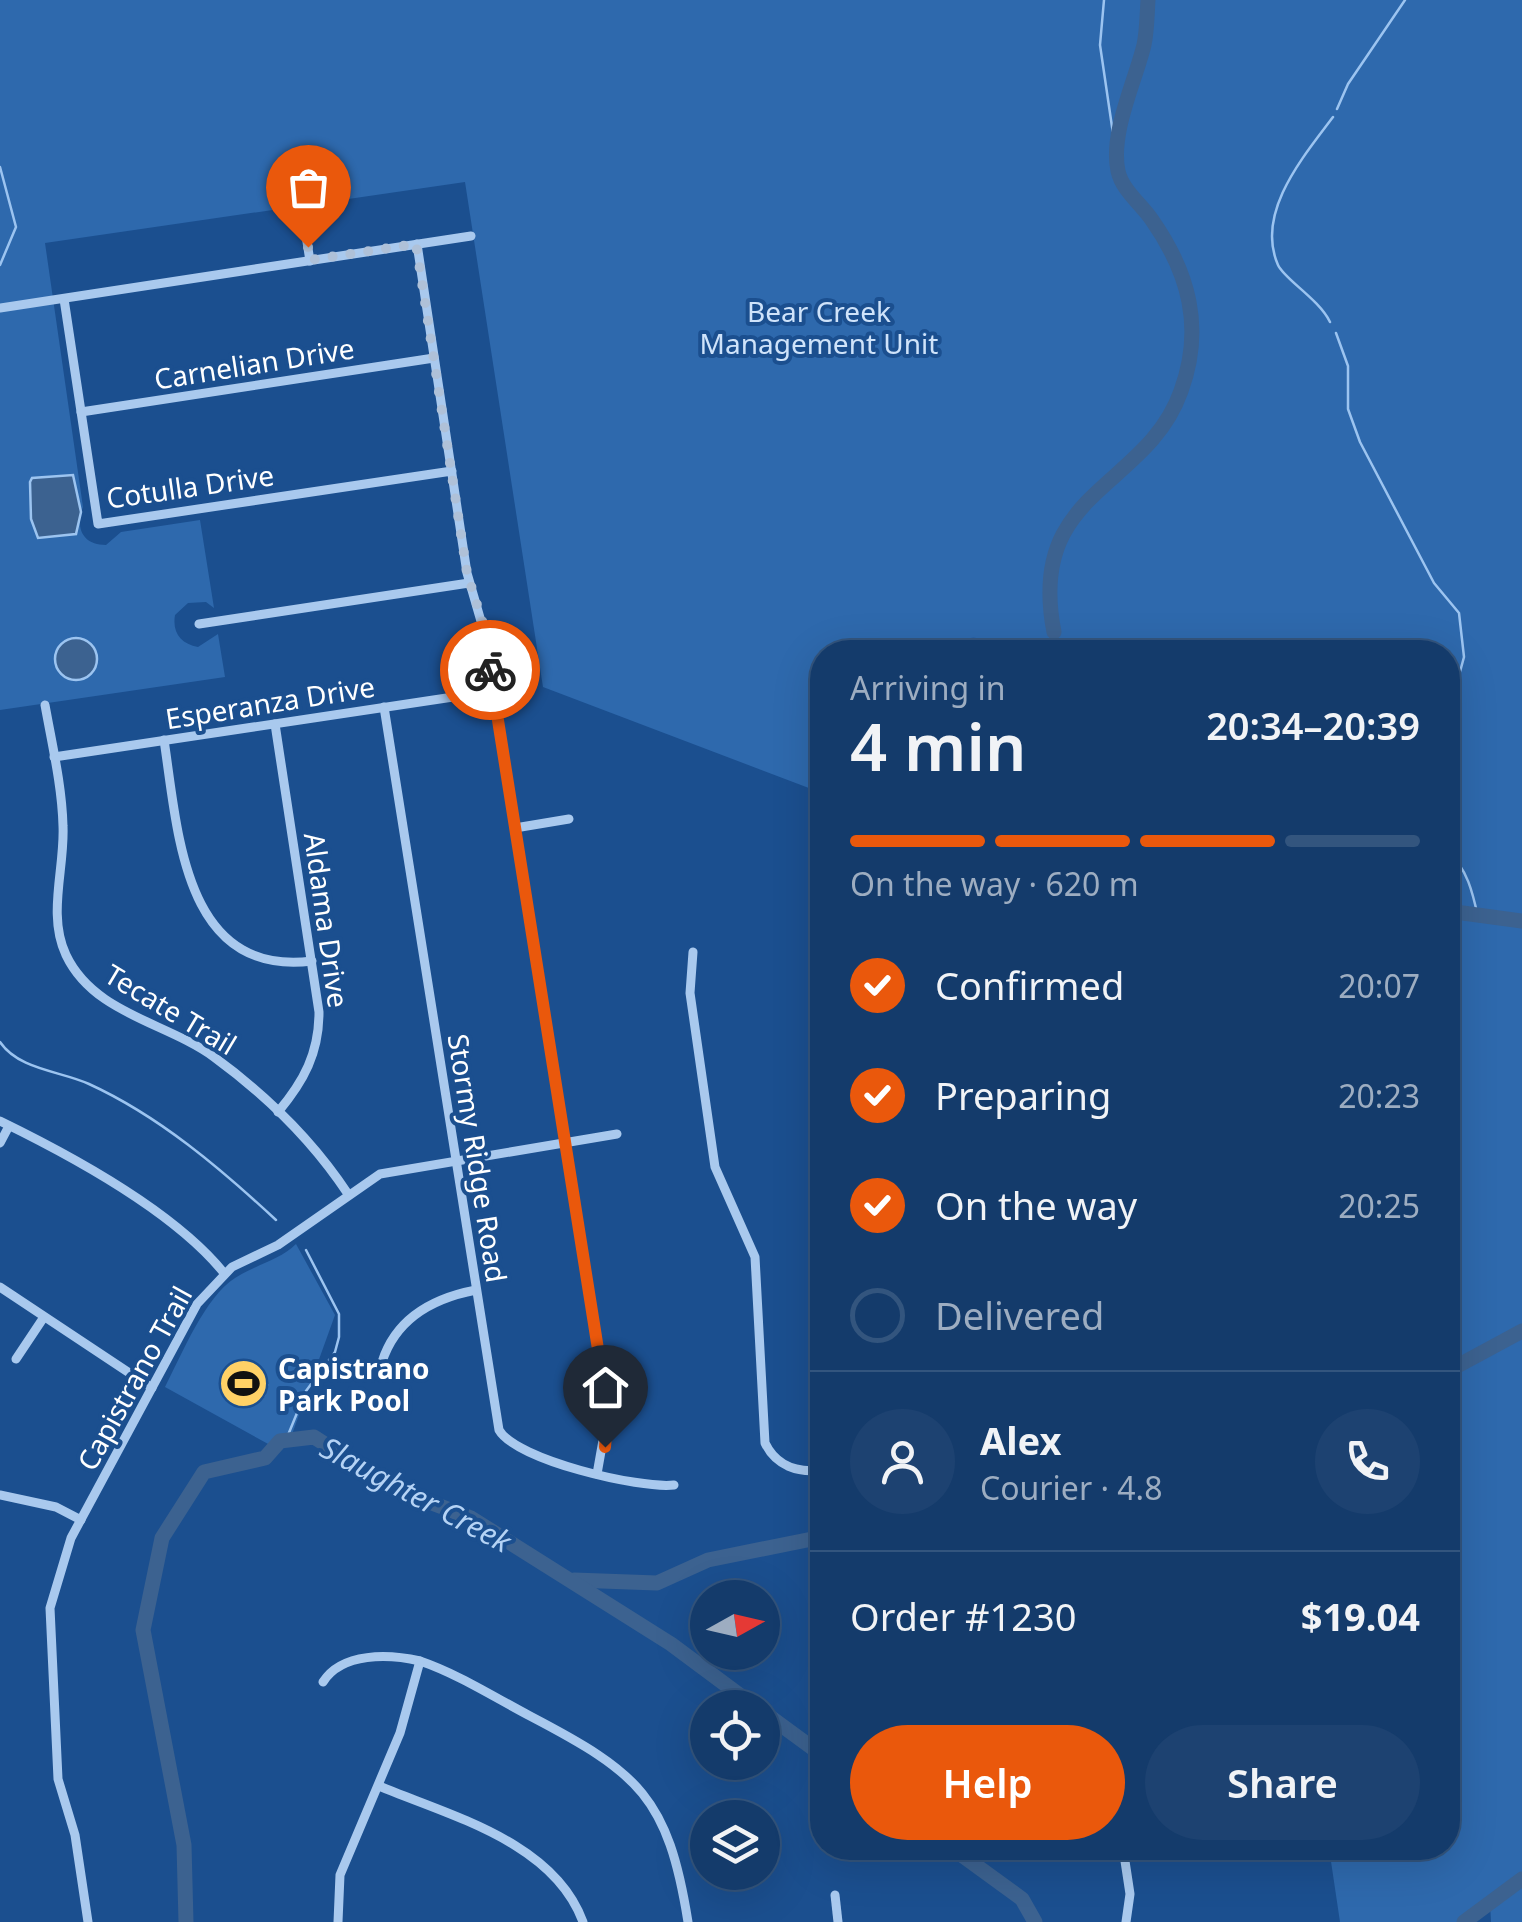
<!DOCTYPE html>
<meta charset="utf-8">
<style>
:root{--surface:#143b6b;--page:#1d4271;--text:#f1f3f6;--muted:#9dadc1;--line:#33557e;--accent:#ea580c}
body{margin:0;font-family:"Noto Sans",sans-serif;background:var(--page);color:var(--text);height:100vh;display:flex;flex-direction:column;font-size:38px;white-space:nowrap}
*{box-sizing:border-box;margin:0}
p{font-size:32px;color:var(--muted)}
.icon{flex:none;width:55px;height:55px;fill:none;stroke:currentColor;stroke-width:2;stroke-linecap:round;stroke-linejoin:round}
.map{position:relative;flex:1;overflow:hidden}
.panel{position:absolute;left:810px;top:640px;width:650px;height:1220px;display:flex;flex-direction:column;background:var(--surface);border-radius:40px;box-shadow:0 10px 40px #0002,0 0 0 2px var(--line)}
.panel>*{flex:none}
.needle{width:65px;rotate:82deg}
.controls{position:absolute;left:690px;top:1580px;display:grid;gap:20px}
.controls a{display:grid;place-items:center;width:90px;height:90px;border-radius:50%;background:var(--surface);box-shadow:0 10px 40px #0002,0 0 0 2px var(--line);font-size:50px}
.pin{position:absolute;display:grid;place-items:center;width:85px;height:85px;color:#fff;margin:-102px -42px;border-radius:50% 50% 50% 0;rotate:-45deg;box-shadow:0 0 10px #0007}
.pin .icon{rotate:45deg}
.courier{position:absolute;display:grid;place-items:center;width:100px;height:100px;margin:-50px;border:8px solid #ea580c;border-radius:50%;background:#fff;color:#222;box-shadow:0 2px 12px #0007}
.head em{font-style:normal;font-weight:600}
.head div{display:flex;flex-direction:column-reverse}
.head{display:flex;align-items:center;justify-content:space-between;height:170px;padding:0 40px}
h1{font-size:65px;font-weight:600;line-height:75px}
.bar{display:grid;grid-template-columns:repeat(4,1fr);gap:15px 10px;align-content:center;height:120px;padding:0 40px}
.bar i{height:12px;border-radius:8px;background:var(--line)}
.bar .selected{background:var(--accent)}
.bar p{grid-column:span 4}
.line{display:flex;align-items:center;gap:25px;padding:0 40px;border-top:2px solid var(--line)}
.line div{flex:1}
.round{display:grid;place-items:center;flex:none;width:105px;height:105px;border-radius:52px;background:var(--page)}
ol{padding:0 40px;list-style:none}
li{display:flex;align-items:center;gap:30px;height:110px}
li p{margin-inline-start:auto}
li .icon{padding:10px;border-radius:50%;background:var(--accent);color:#fff;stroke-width:4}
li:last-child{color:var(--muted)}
li i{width:55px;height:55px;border:5px solid var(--line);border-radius:50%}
.action{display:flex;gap:20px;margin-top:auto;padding:20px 40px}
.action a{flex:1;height:115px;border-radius:60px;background:var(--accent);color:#fff;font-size:40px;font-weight:600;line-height:115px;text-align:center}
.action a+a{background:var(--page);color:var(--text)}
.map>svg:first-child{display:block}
.green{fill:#2e69ad}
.water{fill:#3c6290;stroke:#9cc4f0;stroke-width:2.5}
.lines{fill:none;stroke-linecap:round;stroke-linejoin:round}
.stream{stroke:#9cc4f0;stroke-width:2.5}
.river{stroke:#3c6290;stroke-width:15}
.street{stroke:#a9c9ee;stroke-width:9}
.done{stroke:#afc1d8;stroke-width:10;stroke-dasharray:0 18}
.route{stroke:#ea580c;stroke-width:12}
.labels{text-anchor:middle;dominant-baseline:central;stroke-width:8;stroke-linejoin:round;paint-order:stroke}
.park-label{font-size:28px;fill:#cfe3fa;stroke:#1b4f8f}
.street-label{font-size:28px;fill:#fff;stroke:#1b4f8f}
.poi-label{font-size:28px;font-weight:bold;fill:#fff;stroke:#1b4f8f;text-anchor:start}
.water-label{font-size:30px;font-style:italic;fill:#b5d3f5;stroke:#1b4f8f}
</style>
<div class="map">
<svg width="1522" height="1922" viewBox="0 0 1522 1922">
<rect width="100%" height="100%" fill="#1b4f8f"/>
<g class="green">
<path d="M0,0h1522v1922h-31l-1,-20 -19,20h-131l-11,-74h119v-1196h-453c-11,-19 -32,-19 -43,0h-130v141l-279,-106 -78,-505 -420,61 38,264c-8,20 -1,38 23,38l15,-13 79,-12 14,88 -8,-6 -18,1 -13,12c-3,18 6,29 23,32l20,-13 7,43 -225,33z"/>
<path d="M296,1244l39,71 -44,122 -21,8 -105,-58c17,-33 40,-90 70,-109 20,-13 45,-18 61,-34z"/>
</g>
<g class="water">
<polygon points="73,475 81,512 76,534 38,538 31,519 30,482 32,478"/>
<circle cx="76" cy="659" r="21"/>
<polygon points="241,1366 253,1368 257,1379 267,1385 264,1395 252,1387 253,1380 247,1399 235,1397 232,1390"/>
</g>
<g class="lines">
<g class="stream">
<polyline points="1104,0 1100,45 1116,154"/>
<polyline points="1337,109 1348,84 1405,0"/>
<polyline points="0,167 16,227 0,265"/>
<path d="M1330,322c-11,-23 -46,-43 -52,-57 -23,-52 25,-108 55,-148"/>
<polyline points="1336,333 1348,366 1348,409 1360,442 1434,583 1459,613 1464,657 1448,716"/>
<path d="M1448,853c19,14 25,41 30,64"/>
<path d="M0,1042c19,28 61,29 89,42 70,32 131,84 187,136"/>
<polyline points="286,1440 306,1391 335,1352 339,1337 339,1314 306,1250"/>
</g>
<g class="river">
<path d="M1054,632c-28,-143 92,-142 127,-241 23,-63 8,-118 -29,-171 -11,-16 -30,-30 -34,-49 -8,-38 17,-89 26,-126 3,-14 3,-30 4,-45"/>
<polyline points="1057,650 1057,652"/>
<polyline points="1448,911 1522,921"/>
<polyline points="1448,1371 1522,1331"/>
<polyline points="574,1580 657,1583 708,1560 822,1537"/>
<polyline points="762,1711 822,1755"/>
<polyline points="952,1848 1022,1899 1035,1922"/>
<polyline points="186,1922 184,1845 143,1630 162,1538 204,1472 265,1458 280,1441 314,1437 393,1488 471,1518 671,1644 757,1708"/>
<polyline points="1464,1922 1522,1879"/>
</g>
<g class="street">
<polyline points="301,204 310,261"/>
<polyline points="417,244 467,573 485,635 608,1412 597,1474"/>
<polyline points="64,299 98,524 452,471"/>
<polyline points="0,308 471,236"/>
<polyline points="81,412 434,358"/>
<polyline points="199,624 469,583"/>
<path d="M45,705c7,39 17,81 18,121 2,42 -16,89 3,129 28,59 100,67 148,102 52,38 99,84 134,137"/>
<path d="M384,707l115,723c17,30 141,59 175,55"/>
<path d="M275,724l44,288c0,41 -15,69 -41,100"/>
<path d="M164,740c14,91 19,237 148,221"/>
<polyline points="54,757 493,691"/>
<polyline points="515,828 569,819"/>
<path d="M693,952l-3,41 25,174 40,90 10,186c11,23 33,30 57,27"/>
<path d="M0,1121c72,35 174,90 224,152"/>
<polyline points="0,1143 9,1126"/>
<polyline points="0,1287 152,1388"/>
<polyline points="16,1359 44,1317"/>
<path d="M382,1362c14,-44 52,-64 94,-72"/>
<polyline points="0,1495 56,1507 81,1520"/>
<path d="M323,1682c19,-30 66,-28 97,-21 38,13 74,36 110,55 109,57 138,81 158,206"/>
<path d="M379,1786c72,30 175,56 204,136"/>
<polyline points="1123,1848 1130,1894 1126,1922"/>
<polyline points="835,1895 838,1922"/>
<polyline points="88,1922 75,1835 58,1779 50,1608 71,1538 197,1304 232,1267 278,1245 380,1174 617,1134"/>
<polyline points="338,1922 340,1875 400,1733 420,1661"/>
</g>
</g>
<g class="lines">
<polyline class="done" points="308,247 310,260 416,244 467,573 484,627 490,670"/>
<polyline class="route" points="490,670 608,1412 605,1447"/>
</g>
<defs>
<symbol id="stadium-disc" viewBox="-11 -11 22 22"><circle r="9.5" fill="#ffd166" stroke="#1b4f8f"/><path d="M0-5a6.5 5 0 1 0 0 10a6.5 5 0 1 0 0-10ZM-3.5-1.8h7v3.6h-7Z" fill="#111"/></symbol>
</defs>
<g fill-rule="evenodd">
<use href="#stadium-disc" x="216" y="1356" width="55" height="55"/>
</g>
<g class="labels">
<g class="park-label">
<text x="819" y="311">Bear Creek<tspan x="819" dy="32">Management Unit</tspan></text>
</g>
<g class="street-label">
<text transform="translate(254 363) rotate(-9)">Carnelian Drive</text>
<text transform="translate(190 486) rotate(-8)">Cotulla Drive</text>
<text transform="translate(270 702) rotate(-9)">Esperanza Drive</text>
<text transform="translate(327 920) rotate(82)">Aldama Drive</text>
<text transform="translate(171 1009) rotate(31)">Tecate Trail</text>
<text transform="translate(478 1158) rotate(81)">Stormy Ridge Road</text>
<text transform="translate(134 1378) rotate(-61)">Capistrano Trail</text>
</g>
<g class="poi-label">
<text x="278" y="1368">Capistrano<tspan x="278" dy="32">Park Pool</tspan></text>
</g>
<g class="water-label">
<text transform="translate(416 1494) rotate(28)">Slaughter Creek</text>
</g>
</g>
</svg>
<div class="controls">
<a><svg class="needle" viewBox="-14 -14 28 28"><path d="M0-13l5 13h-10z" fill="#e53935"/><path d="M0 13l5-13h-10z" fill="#9dadc1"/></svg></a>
<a><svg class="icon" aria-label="locate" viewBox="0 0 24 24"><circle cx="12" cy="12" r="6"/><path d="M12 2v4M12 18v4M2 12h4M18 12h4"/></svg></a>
<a><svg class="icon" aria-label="layers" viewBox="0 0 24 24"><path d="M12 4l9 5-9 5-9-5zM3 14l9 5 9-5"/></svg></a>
</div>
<div class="pin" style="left:308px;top:247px;background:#ea580c"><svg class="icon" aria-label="bag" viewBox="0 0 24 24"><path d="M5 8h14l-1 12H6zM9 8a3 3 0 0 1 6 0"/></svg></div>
<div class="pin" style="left:605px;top:1447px;background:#1f2937"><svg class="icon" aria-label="home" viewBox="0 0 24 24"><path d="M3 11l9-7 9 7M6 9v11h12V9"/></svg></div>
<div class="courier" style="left:490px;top:670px"><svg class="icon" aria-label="bike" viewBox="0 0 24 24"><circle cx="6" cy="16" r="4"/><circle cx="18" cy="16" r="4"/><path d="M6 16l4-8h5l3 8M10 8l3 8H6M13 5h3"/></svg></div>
<section class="panel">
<div class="head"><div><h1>4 min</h1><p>Arriving in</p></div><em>20:34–20:39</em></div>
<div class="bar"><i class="selected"></i><i class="selected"></i><i class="selected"></i><i></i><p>On the way · 620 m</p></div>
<ol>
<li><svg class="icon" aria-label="check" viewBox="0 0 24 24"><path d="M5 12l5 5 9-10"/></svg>Confirmed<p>20:07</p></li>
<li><svg class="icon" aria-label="check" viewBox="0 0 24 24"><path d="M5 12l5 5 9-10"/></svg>Preparing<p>20:23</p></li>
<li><svg class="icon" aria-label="check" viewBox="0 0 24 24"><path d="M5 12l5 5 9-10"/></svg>On the way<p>20:25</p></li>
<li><i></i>Delivered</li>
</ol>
<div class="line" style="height:180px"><a class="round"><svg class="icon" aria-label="person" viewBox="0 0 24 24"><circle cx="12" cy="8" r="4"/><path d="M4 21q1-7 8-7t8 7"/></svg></a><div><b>Alex</b><p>Courier · 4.8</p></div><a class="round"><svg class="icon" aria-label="phone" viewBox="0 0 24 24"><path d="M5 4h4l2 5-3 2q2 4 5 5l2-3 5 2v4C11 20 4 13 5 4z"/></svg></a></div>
<div class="line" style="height:130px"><div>Order #1230</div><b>$19.04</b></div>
<div class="action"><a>Help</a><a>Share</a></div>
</section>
</div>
